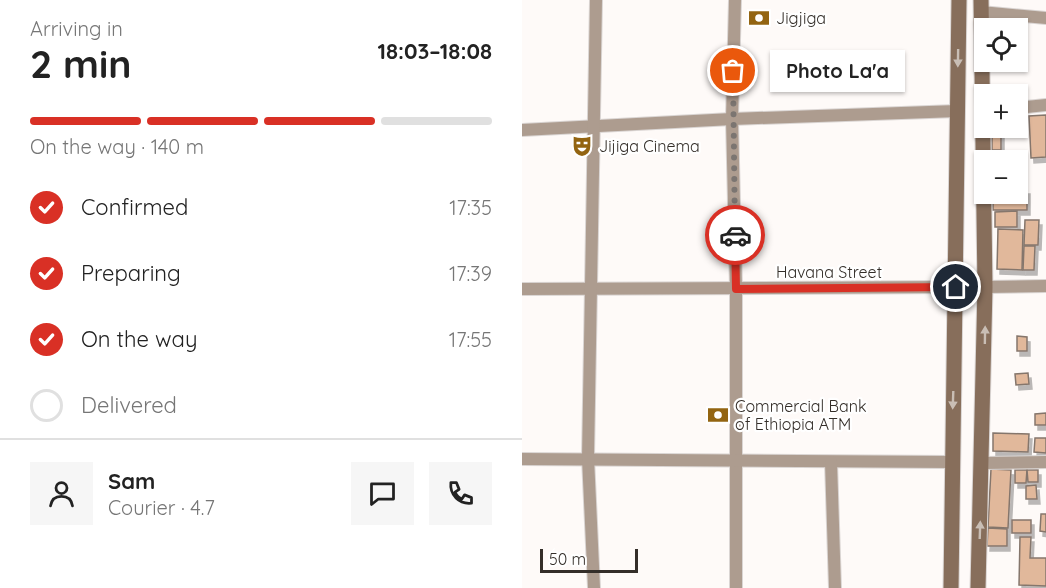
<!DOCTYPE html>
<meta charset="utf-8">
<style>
:root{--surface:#fff;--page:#f6f6f6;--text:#222;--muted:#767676;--line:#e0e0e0;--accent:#d93025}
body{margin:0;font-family:Quicksand,sans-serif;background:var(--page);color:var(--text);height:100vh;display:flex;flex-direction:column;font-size:22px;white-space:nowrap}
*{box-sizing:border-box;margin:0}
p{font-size:20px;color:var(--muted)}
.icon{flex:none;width:33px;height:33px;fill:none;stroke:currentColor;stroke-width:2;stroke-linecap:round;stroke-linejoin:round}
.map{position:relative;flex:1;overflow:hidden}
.panel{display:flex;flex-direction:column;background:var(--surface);width:522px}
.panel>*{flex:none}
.tools{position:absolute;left:452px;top:18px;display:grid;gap:12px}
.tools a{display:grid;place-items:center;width:54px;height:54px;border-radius:0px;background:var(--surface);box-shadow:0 2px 4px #0004;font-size:30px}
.scale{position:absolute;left:18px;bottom:15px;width:98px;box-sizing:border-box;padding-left:6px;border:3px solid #342e29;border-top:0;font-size:16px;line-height:21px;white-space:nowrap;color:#342e29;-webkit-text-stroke:4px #fff;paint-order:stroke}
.pin{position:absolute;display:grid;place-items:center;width:51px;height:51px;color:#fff;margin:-26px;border:3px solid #fff;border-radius:50%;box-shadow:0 2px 6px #0007}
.courier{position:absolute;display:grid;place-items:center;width:60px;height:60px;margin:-30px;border:4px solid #d93025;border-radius:50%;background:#fff;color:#222;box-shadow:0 2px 8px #0007}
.bubble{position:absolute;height:42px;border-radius:0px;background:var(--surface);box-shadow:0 2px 4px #0004;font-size:20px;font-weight:800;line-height:42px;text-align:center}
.headline em{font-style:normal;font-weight:800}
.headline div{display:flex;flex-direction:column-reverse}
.headline{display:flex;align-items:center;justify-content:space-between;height:102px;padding:0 30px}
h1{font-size:39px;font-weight:800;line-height:45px}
.bar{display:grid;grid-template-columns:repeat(4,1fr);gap:9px 6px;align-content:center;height:72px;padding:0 30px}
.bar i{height:8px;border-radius:4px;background:var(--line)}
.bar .active{background:var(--accent)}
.bar p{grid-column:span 4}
.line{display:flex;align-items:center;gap:15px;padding:0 30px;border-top:2px solid var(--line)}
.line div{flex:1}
.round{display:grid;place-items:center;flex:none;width:63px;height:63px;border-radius:0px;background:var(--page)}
ol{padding:0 30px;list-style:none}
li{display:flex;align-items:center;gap:18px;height:66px}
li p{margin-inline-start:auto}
li .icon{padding:6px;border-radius:50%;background:var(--accent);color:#fff;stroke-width:4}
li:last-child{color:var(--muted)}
li i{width:33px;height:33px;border:3px solid var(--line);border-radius:50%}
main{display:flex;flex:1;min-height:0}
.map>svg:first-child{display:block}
.building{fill:#e1b89b;stroke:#85766c;stroke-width:1.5;filter:url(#shadow)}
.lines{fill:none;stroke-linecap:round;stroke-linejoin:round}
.minor-casing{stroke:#dad5d3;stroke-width:14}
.secondary-casing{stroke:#dad5d3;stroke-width:17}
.minor{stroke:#ad9c8f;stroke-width:12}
.secondary{stroke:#876e5b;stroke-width:15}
.oneway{fill:#c9beb5}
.done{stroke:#7b7571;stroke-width:6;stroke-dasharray:0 10.8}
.route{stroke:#d93025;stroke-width:8}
.labels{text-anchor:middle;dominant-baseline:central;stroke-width:4.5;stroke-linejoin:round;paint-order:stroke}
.poi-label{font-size:16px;fill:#342e29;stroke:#fff;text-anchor:start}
.street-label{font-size:16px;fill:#342e29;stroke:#fff}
</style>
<main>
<section class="panel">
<div class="headline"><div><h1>2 min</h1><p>Arriving in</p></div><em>18:03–18:08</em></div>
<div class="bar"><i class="active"></i><i class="active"></i><i class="active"></i><i></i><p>On the way · 140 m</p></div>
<ol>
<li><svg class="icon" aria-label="check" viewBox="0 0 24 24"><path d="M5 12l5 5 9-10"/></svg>Confirmed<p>17:35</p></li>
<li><svg class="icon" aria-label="check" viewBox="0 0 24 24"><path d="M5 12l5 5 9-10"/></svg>Preparing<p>17:39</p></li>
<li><svg class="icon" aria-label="check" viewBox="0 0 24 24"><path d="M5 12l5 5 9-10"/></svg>On the way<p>17:55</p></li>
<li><i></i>Delivered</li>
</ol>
<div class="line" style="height:108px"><a class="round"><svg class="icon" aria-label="person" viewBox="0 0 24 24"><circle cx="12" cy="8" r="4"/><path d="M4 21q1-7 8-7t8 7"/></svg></a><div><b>Sam</b><p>Courier · 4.7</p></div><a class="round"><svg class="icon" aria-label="chat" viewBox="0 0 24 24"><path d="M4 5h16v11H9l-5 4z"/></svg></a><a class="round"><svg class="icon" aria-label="phone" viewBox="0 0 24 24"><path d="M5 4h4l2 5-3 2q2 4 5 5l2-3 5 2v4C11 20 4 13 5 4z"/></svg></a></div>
</section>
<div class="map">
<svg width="524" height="588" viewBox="0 0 524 588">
<defs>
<filter id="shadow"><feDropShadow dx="3" dy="5" stdDeviation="0" flood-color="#0004"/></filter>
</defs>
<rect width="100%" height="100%" fill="#fefaf8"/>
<g class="building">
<polygon points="524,115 524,157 509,158 507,116"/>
<rect x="470" y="132" width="9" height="18"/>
<polygon points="495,189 505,189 505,210 471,210 471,194 495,194"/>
<polygon points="495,211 495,227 473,227 473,212"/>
<polygon points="503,220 517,220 516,245 502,245"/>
<polygon points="476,229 501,230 500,270 475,269"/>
<polygon points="502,246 513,246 512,270 501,270"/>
<polygon points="495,336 505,337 505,351 495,351"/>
<polygon points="506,373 507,384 494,385 493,374"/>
<polygon points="524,413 524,425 513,425 513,414"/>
<polygon points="471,433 507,434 506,452 471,451"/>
<polygon points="513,438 524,438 524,453 512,452"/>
<polygon points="469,469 489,470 486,528 466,527"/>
<polygon points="493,470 505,470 504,483 493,483"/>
<polygon points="505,470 516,470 516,482 506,482"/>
<polygon points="514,485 515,499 504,499 504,486"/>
<polygon points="519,514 524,514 524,532 518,531"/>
<rect x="490" y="520" width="19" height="13"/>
<polygon points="466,528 485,529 485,546 465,546"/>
<polygon points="498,537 509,537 508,558 524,558 524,586 497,585"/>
</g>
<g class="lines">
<defs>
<g id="minor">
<polyline points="213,0 210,119 214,289 214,588"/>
<polyline points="459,12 524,18"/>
<polyline points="495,108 524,105"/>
<polyline points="0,130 210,119 435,111"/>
<polyline points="463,287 524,286"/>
<polyline points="0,289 434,287"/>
<polyline points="0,459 429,462"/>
<polyline points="309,462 313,588"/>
<polyline points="461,463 524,462"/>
<polyline points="72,588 66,458 74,0"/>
</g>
<g id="secondary">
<polyline points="429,588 437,0"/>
<polyline points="456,588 463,287 459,0"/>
</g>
</defs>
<use href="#minor" class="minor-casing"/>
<use href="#secondary" class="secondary-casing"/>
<use href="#minor" class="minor"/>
<use href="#secondary" class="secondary"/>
</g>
<defs><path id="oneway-solid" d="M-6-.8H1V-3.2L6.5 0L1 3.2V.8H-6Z" transform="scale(1.5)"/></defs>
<g class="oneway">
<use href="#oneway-solid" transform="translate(436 58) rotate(91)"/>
<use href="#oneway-solid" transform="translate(463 335) rotate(-89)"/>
<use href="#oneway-solid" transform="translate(431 400) rotate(92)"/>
<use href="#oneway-solid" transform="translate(458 530) rotate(-88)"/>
</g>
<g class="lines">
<polyline class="done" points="211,71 213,235"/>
<polyline class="route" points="213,235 214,289 434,287"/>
</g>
<defs>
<symbol id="bank-bare" viewBox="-9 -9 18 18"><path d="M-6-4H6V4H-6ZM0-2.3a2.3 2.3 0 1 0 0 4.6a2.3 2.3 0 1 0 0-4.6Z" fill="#936411" stroke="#fff" stroke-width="2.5" paint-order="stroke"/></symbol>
<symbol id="theatre-bare" viewBox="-9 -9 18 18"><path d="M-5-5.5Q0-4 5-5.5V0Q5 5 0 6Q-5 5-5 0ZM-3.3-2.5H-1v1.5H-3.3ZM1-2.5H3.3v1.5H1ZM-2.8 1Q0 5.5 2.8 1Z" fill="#936411" stroke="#fff" stroke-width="2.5" paint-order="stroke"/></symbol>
</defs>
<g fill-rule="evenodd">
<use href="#bank-bare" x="222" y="3" width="30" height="30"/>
<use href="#theatre-bare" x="45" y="131" width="30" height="30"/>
<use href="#bank-bare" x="181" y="400" width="30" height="30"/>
</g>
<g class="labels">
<g class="poi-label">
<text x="254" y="18">Jigjiga</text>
<text x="77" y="146">Jijiga Cinema</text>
<text x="213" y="406">Commercial Bank<tspan x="213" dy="18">of Ethiopia ATM</tspan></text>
</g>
<g class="street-label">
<text x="307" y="272">Havana Street</text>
</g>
</g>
</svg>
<div class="tools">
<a><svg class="icon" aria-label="locate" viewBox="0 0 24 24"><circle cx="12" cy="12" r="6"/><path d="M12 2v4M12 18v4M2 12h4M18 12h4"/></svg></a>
<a>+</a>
<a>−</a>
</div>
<div class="scale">50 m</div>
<div class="pin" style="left:211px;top:71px;background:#ea580c"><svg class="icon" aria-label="bag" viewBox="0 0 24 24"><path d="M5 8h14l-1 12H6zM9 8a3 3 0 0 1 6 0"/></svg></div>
<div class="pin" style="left:434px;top:287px;background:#1f2937"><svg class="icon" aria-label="home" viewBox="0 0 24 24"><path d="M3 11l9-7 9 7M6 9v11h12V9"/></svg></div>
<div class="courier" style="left:213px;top:235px"><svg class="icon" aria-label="car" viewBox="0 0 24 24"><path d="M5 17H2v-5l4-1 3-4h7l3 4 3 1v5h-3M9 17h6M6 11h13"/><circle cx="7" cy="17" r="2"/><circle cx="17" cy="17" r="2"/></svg></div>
<div class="bubble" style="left:248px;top:50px;width:135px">Photo La'a</div>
</div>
</main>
